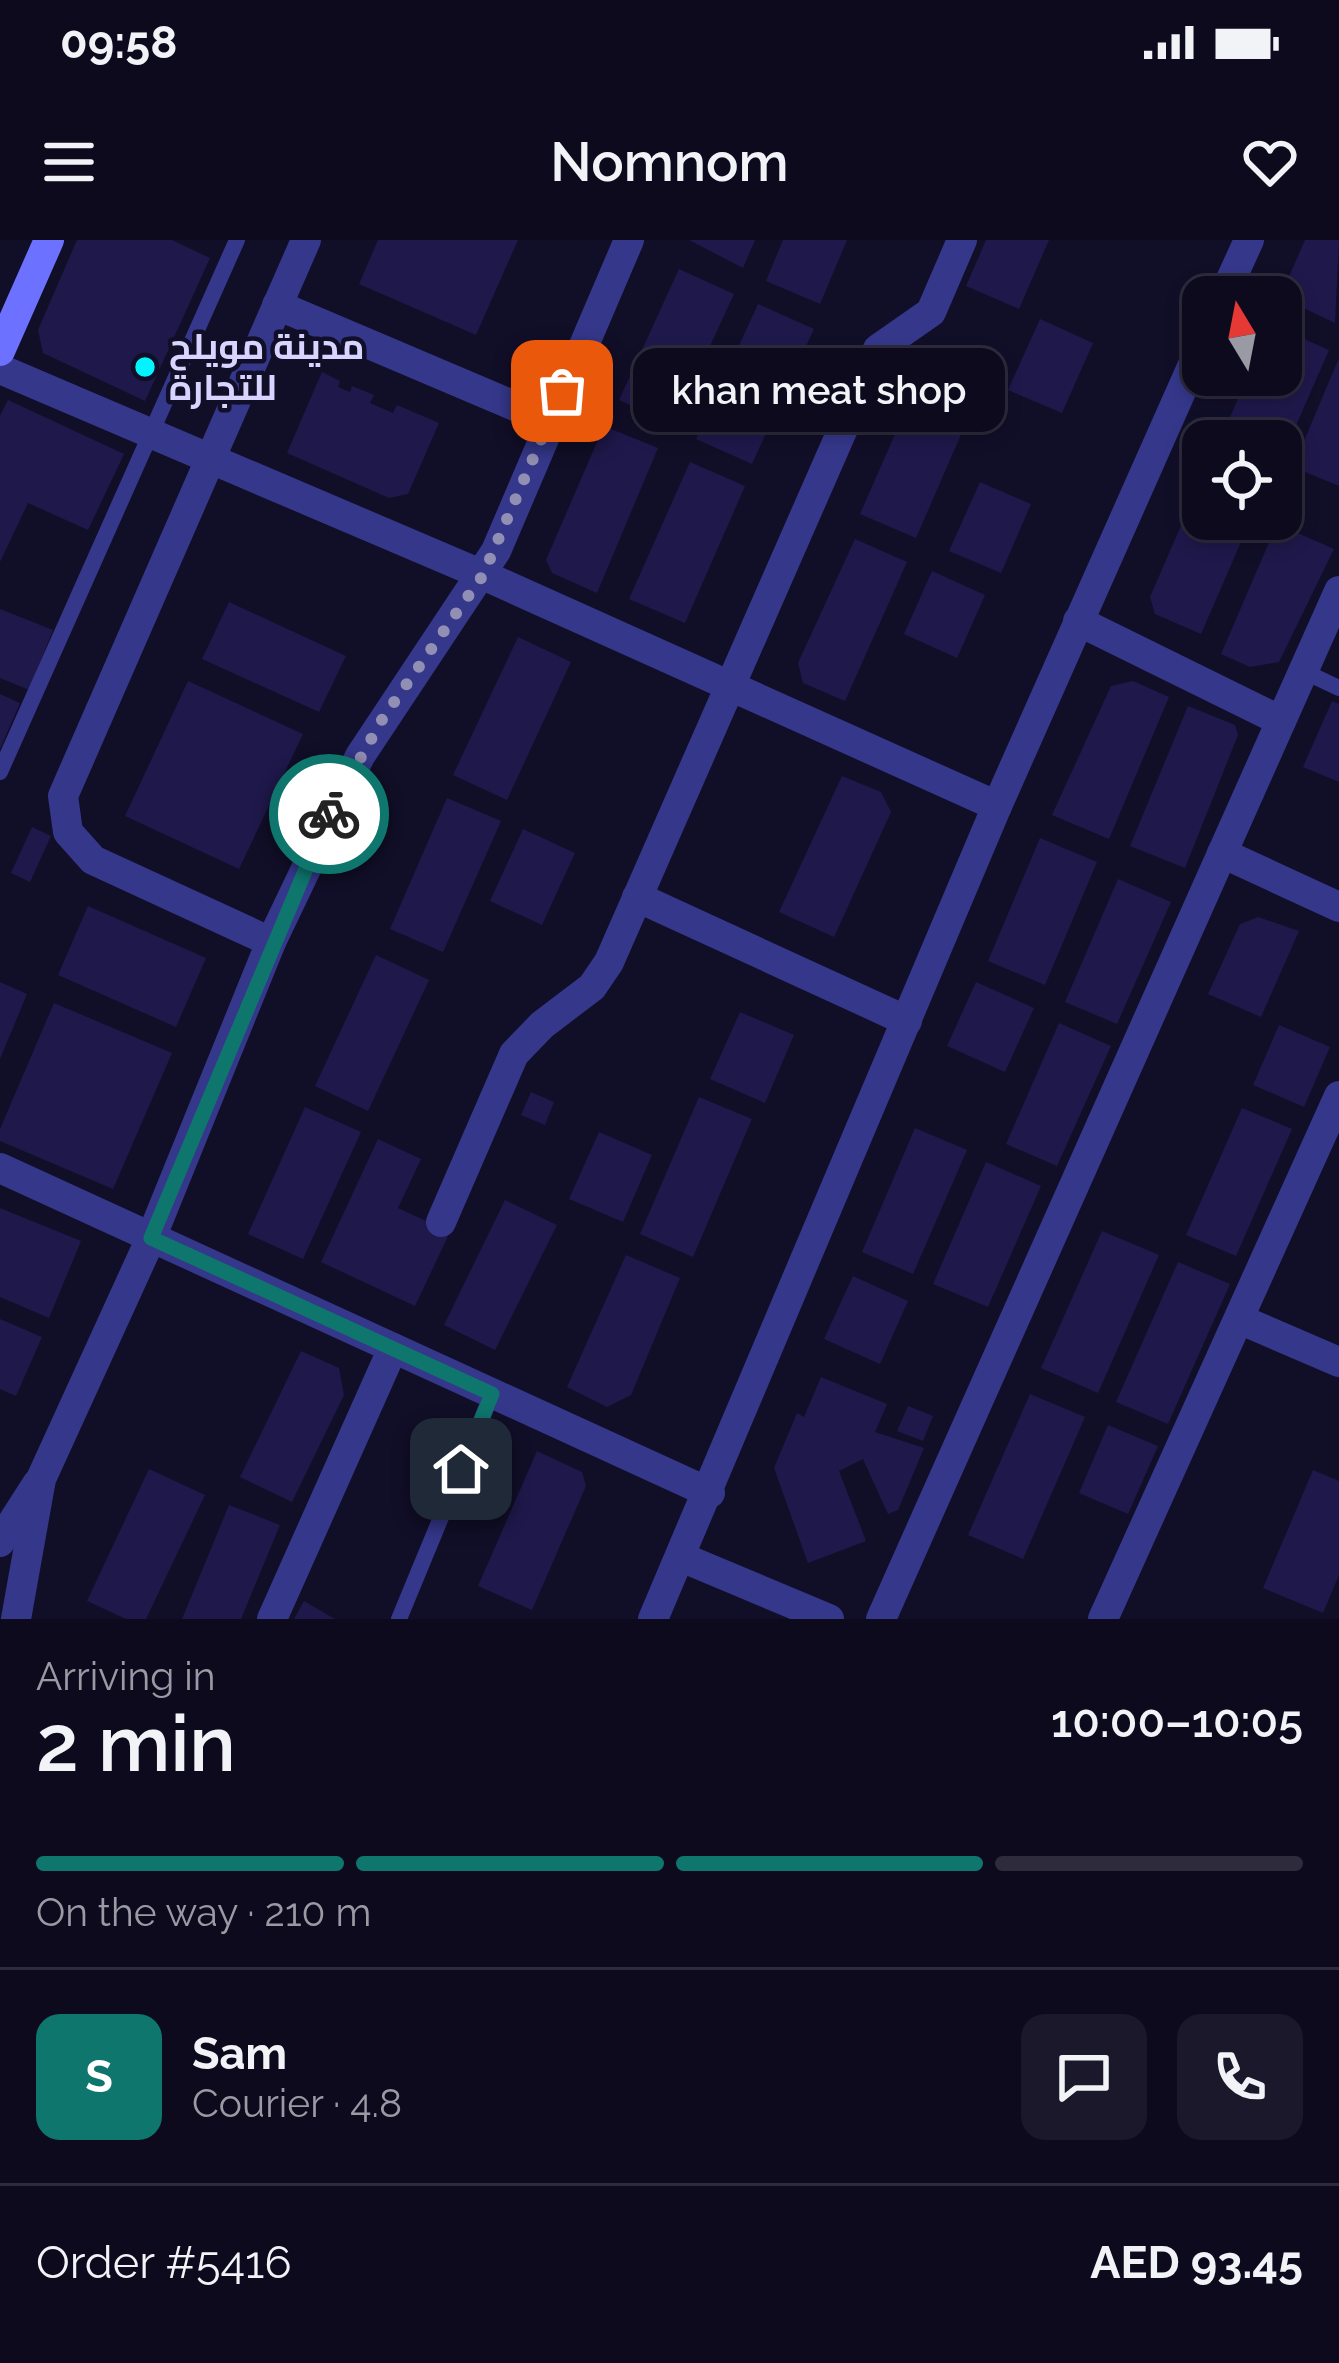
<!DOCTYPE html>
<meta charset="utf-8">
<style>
:root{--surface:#0d0a1e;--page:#1b182b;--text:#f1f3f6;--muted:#9a9aa4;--line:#2d2b3c;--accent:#0f766e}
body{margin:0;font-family:Raleway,Cairo,sans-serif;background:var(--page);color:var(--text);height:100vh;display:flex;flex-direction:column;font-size:45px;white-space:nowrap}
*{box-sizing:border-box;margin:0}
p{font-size:39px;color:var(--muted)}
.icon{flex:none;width:66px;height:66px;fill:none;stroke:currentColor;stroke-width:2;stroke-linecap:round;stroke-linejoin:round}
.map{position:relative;height:1379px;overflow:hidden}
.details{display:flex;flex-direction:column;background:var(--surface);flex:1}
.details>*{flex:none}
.needle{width:78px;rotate:350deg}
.fabs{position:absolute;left:1182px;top:36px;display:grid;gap:24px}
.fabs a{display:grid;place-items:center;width:120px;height:120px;border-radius:24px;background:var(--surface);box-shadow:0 6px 18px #0003,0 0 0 3px var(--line);font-size:60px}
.pin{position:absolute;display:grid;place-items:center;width:102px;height:102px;color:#fff;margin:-51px;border-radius:24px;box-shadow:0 6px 18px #0006}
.courier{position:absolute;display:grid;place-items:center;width:120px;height:120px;margin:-60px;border:9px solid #0f766e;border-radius:50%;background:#fff;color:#222;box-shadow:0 3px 15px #0007}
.bubble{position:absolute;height:84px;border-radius:24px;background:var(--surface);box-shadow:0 6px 18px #0003,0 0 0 3px var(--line);font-size:39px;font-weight:600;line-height:84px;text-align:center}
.headline em{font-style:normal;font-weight:600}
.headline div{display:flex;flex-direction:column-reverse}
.headline{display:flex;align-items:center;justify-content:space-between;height:204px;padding:0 36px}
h1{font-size:78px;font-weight:600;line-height:90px}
.bar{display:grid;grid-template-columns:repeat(4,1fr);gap:18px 12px;align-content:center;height:144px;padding:0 36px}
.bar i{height:15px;border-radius:9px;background:var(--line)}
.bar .current{background:var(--accent)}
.bar p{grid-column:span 4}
.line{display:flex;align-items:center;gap:30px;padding:0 36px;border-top:3px solid var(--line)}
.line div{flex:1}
.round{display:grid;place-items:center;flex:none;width:126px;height:126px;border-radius:24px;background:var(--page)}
.status{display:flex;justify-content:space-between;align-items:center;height:84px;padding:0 60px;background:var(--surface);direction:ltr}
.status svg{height:33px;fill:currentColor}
header{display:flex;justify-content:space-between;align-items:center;height:156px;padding:0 36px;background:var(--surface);font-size:54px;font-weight:600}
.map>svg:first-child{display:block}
.building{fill:#1f184b}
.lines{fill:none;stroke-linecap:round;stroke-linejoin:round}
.service{stroke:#35378b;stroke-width:16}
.minor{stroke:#35378b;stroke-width:30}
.tertiary{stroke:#35378b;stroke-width:30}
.secondary{stroke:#6c71ff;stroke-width:30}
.done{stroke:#928fb4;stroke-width:12;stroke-dasharray:0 21.6}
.route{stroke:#0f766e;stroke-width:15}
.poi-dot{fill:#01f4ff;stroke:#110e28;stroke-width:4.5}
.labels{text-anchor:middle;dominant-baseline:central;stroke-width:9;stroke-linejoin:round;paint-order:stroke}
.poi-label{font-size:36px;font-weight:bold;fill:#d7d5ff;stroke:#110e28;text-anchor:start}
</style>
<div class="status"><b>09:58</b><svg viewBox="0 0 49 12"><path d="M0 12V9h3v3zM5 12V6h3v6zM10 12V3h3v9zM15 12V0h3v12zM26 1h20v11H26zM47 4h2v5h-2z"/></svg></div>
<header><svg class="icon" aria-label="menu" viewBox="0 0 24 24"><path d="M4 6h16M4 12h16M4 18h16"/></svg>Nomnom<svg class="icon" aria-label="heart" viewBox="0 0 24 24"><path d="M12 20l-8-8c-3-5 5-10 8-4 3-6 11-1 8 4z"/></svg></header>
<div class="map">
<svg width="1339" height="1379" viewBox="0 0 1339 1379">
<rect width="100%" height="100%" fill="#110e28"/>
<g class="building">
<polygon points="77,0 172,0 210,18 145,161 43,113 38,90"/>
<polygon points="378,0 518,0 476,95 359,44"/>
<polygon points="689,0 755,0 743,28"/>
<polygon points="783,0 847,0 820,64 766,41"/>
<polygon points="986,0 1049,0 1019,69 966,46"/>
<polygon points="1305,0 1339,0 1335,83 1280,57"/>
<polygon points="679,29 734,54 674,184 619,160"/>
<polygon points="758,64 814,89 752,224 696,199"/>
<polygon points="1040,79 1093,103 1062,173 1008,150"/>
<polygon points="1281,89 1329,110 1281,220 1281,201 1220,201 1248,135 1281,135"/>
<polygon points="1339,118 1339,246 1293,227"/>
<polygon points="322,132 340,141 338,147 350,152 352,146 374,155 370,163 393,173 397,165 439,183 408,254 389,258 287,213"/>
<polygon points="921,135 976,160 916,298 860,274"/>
<polygon points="8,160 124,214 88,290 28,263 0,322 0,176"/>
<polygon points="604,186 658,208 597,353 552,333 546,320"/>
<polygon points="690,222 745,246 685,383 629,359"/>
<polygon points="1203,235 1203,279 1251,279 1201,394 1155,374 1150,357"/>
<polygon points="980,242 1031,264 1001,333 949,311"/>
<polygon points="1277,284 1334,309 1279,422 1250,427 1221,414"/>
<polygon points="855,299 907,322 845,461 803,443 798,423"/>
<polygon points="932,331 985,355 957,418 904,394"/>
<polygon points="229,362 346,416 319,472 202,419"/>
<polygon points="0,369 53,390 29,450 0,438"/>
<polygon points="518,397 571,422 507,560 453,535"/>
<polygon points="188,441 303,494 239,629 125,576"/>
<polygon points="1133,441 1169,457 1109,599 1052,575 1111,446"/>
<polygon points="0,454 20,463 0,509"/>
<polygon points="1332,461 1339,464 1339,542 1303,527"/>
<polygon points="1188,466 1235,485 1238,495 1185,628 1130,606"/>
<polygon points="842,536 881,552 891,572 834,697 779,672"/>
<polygon points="447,558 501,581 443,712 390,689"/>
<polygon points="32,587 51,596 30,642 11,633"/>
<polygon points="523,589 575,613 542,685 490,661"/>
<polygon points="1040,598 1097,622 1045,745 988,721"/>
<polygon points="1118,639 1171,662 1117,784 1065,762"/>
<polygon points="88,666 206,718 176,787 58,735"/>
<polygon points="1258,677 1299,691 1261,777 1208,754 1240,684"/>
<polygon points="376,715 429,740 368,871 315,846"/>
<polygon points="0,742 27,754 0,819"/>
<polygon points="976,742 1034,768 1005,832 947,806"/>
<polygon points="54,763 172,813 113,949 0,901 0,889"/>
<polygon points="740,772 794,795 765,863 710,839"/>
<polygon points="1059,783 1111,806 1057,926 1006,904"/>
<polygon points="1279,785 1330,807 1304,867 1253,845"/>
<polygon points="531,852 554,862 545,885 521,875"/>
<polygon points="699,857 752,879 693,1017 640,994"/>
<polygon points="305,867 361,892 303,1019 248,994"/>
<polygon points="1242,868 1292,889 1236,1016 1186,995"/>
<polygon points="915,888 967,910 913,1034 862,1012"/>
<polygon points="599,892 652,915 623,982 569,959"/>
<polygon points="378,899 421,919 398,968 450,992 415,1066 321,1022"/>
<polygon points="986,922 1041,946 988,1067 933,1044"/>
<polygon points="505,960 557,985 495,1110 444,1085"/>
<polygon points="0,968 81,1001 49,1078 0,1057"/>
<polygon points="1102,991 1159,1015 1098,1153 1041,1128"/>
<polygon points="626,1015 680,1038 631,1155 607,1167 567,1147"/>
<polygon points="1178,1022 1230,1044 1168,1184 1116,1162"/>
<polygon points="853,1036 908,1061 880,1124 824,1099"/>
<polygon points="0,1079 42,1097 16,1156 0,1149"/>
<polygon points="301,1111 339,1128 344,1155 292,1262 240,1237"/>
<polygon points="821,1137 887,1164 875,1192 924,1208 898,1270 888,1274 863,1219 839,1231 866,1301 808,1323 774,1228 797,1173 804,1177"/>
<polygon points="1030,1154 1085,1177 1023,1319 968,1295"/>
<polygon points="908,1166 933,1176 923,1201 897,1191"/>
<polygon points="1108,1185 1158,1206 1128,1274 1079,1253"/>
<polygon points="537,1211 582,1232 586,1246 532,1370 478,1346"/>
<polygon points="149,1229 205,1255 146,1379 126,1379 87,1361"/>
<polygon points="1313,1230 1339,1241 1339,1335 1323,1373 1263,1348"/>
<polygon points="229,1265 280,1285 241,1379 182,1379"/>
<polygon points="304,1361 335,1379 294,1379"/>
</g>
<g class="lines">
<g class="service">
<polyline points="1303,431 1339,448"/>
<polyline points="0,532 237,0"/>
<polyline points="399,1379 492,1154"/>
</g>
<g class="minor">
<polyline points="1223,57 1249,0"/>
<polyline points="277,65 550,181"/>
<polyline points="0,129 483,335 997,566"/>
<polyline points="1078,381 1281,481"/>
<polyline points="1222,613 1339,667"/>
<polyline points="637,657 907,781"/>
<polyline points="271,702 93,620 68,592 63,556 306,0"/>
<polyline points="0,928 710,1253"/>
<polyline points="441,982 514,814 542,785 592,747 609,722 878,109 931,72 962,0"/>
<polyline points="1239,1079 1339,1122"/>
<polyline points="681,1317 829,1379"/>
<polyline points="272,1379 393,1108"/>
<polyline points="653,1379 997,566 1203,102"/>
<polyline points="881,1379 1339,351"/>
<polyline points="1103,1379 1339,856"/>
</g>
<g class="tertiary">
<polyline points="0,1302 37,1244"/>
<polyline points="16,1379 41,1239 151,998 271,702 360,516 496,311 629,0"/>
</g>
<polyline class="secondary" points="0,111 49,0"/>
</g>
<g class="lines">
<polyline class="done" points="329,574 383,478 483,335 562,151"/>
<polyline class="route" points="329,574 151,998 492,1154 461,1229"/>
</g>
<circle class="poi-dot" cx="145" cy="127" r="12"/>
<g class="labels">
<g class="poi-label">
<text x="169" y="106">مدينة مويلح<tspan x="169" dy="41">للتجارة</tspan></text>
</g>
</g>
</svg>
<div class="fabs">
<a><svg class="needle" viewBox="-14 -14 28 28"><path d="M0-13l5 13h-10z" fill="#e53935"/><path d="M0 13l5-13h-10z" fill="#9a9aa4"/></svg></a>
<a><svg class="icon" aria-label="locate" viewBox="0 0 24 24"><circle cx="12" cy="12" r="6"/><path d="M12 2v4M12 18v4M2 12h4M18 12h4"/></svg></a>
</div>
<div class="pin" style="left:562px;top:151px;background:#ea580c"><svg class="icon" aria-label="bag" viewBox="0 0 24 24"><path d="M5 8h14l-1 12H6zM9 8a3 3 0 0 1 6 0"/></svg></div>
<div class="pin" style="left:461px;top:1229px;background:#1f2937"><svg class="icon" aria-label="home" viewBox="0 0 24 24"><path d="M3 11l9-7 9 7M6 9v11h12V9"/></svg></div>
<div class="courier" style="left:329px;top:574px"><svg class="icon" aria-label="bike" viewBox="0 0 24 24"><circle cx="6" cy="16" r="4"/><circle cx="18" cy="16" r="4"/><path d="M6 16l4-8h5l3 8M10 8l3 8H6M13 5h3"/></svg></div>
<div class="bubble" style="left:633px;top:108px;width:372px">khan meat shop</div>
</div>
<section class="details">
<div class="headline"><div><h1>2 min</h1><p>Arriving in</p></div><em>10:00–10:05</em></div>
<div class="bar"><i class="current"></i><i class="current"></i><i class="current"></i><i></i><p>On the way · 210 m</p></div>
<div class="line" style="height:216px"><b class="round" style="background:var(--accent);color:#fff">S</b><div><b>Sam</b><p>Courier · 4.8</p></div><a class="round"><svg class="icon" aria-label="chat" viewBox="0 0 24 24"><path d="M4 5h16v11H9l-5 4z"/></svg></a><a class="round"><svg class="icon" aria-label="phone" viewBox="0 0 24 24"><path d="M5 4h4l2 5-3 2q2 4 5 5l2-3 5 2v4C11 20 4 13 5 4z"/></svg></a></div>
<div class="line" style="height:156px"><div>Order #5416</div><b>AED 93.45</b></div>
</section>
